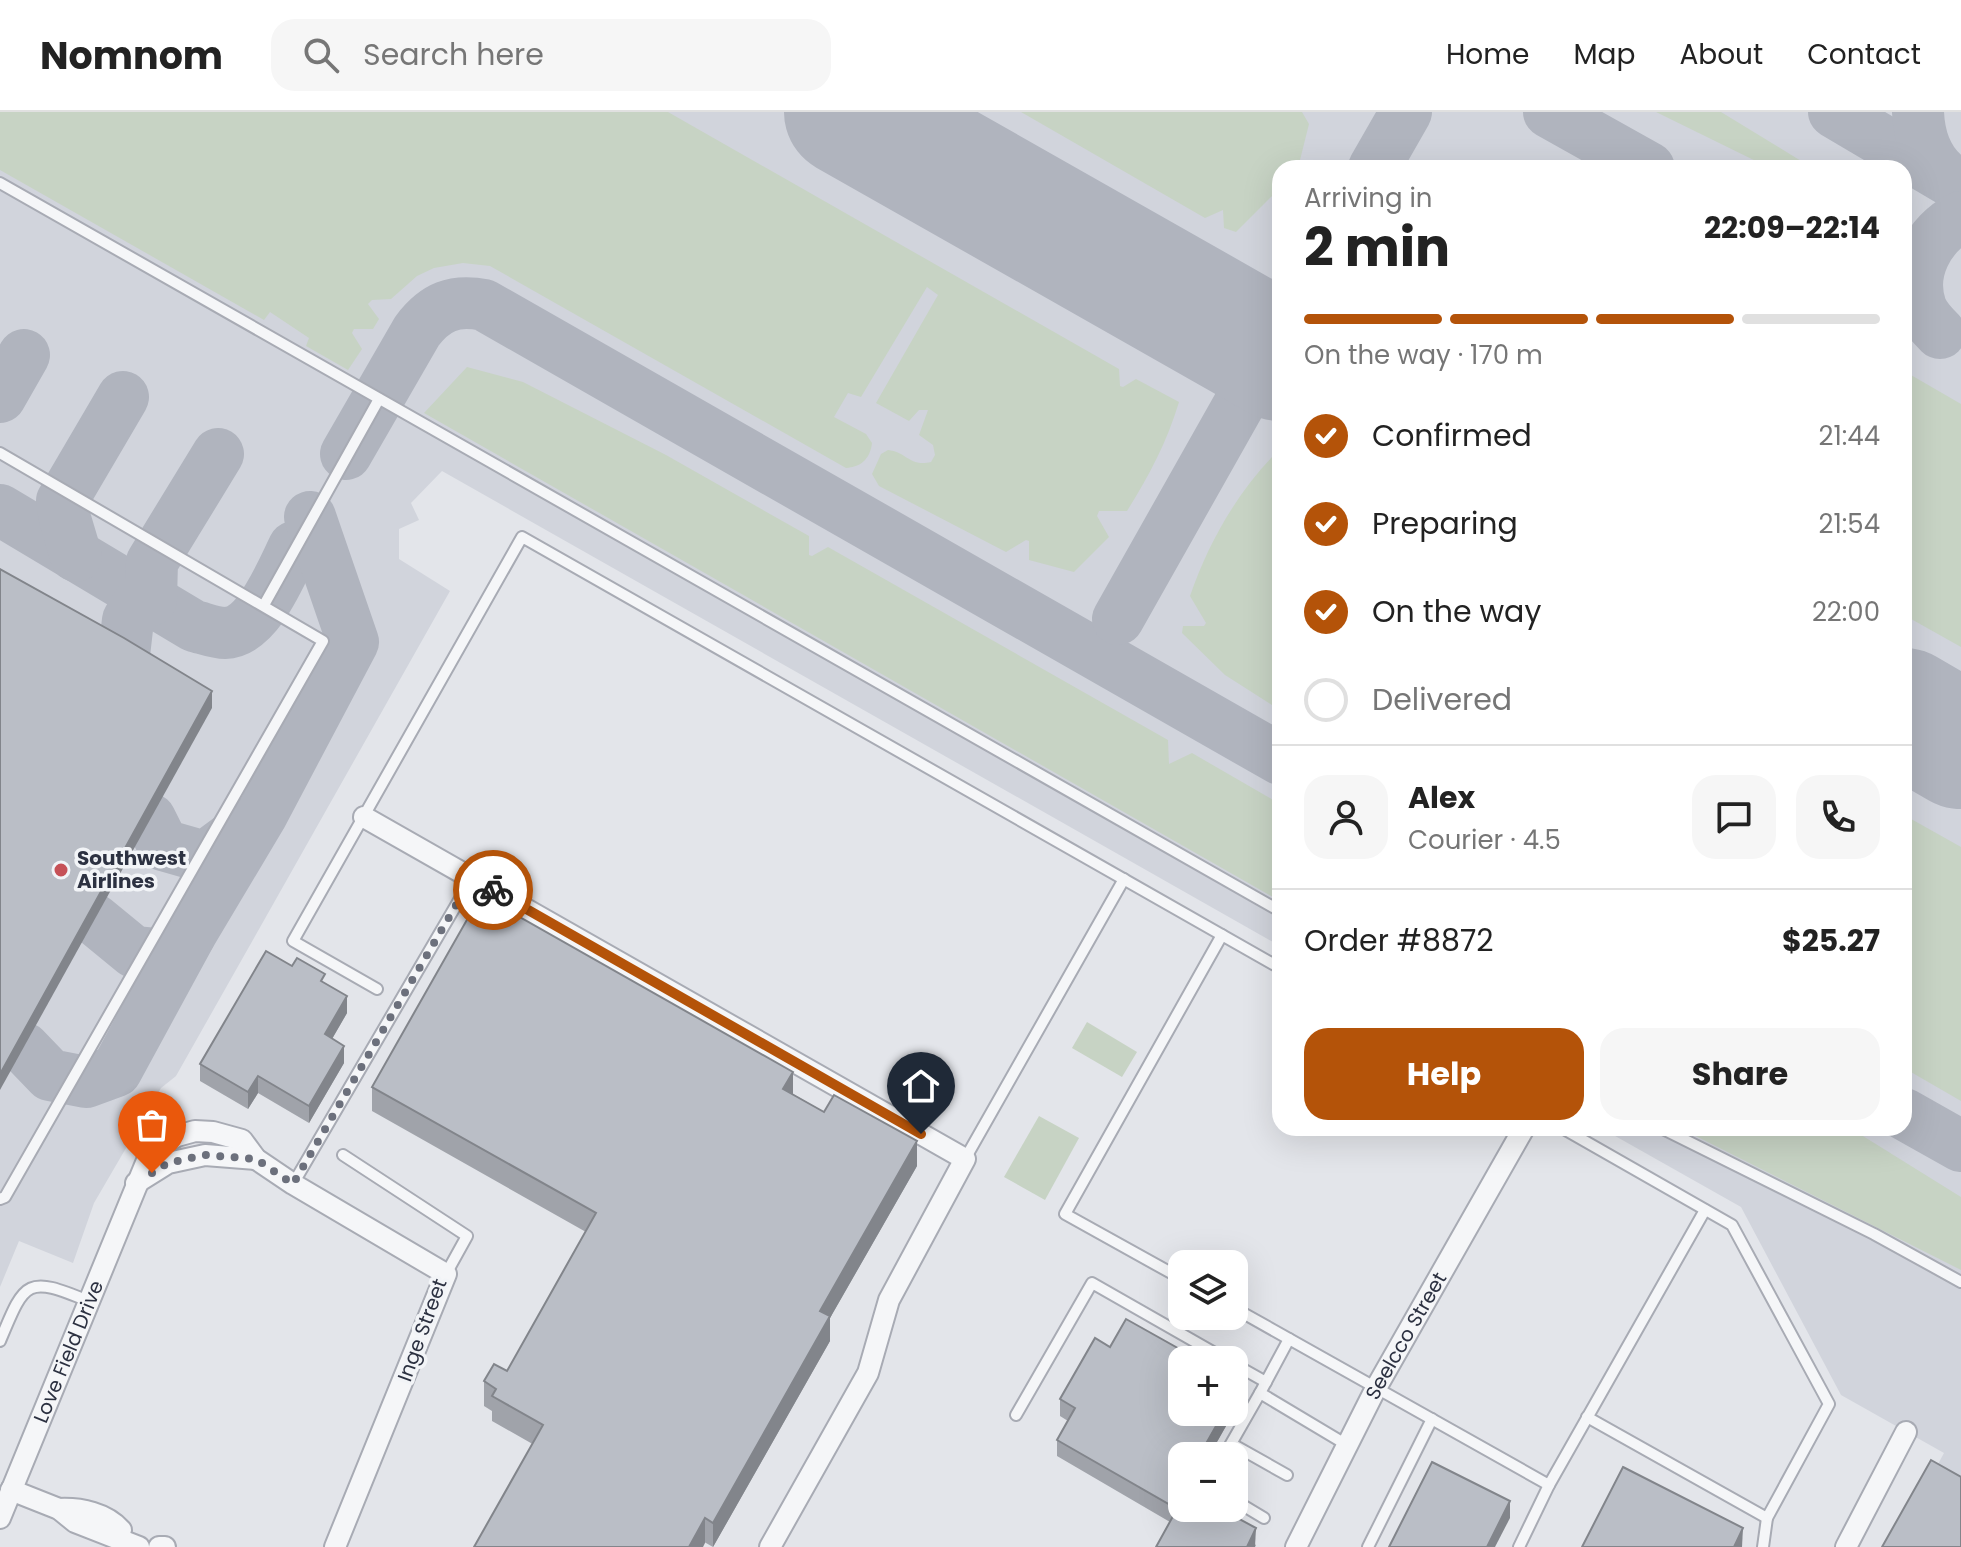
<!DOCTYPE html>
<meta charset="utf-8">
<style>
:root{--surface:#fff;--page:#f6f6f6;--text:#222;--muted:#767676;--line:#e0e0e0;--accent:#b45309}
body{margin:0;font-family:Poppins,sans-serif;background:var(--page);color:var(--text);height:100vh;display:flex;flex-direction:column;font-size:30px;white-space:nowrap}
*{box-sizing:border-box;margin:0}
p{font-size:26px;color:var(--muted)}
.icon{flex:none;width:44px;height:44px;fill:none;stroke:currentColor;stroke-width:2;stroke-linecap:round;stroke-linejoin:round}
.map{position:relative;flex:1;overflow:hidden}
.side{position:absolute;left:1272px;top:48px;width:640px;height:976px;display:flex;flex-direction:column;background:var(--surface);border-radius:24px;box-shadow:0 8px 32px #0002}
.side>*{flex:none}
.buttons{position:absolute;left:1168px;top:1138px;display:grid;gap:16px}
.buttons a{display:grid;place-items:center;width:80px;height:80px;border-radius:16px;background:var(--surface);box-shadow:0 8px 32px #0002;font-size:40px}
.pin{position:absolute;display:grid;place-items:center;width:68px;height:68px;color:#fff;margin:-82px -34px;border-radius:50% 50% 50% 0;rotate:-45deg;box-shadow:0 0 8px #0007}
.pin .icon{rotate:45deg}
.courier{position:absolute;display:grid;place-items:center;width:80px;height:80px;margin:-40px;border:6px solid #b45309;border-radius:50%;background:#fff;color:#222;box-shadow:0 2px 10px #0007}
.summary em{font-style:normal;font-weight:700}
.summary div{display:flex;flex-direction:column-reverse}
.summary{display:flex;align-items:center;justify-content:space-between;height:136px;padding:0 32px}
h1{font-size:52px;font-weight:700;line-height:60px}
.bar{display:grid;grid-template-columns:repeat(4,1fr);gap:12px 8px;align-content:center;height:96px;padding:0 32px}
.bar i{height:10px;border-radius:6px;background:var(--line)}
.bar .on{background:var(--accent)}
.bar p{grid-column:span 4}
.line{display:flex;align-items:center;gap:20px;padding:0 32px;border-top:2px solid var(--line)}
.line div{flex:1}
.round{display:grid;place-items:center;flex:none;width:84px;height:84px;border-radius:24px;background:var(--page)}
ol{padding:0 32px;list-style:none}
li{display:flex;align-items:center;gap:24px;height:88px}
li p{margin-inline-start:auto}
li .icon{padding:8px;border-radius:50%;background:var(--accent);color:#fff;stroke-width:4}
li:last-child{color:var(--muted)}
li i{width:44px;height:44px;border:4px solid var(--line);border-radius:50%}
.action{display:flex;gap:16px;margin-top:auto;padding:16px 32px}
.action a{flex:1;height:92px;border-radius:24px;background:var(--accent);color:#fff;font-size:32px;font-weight:700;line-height:92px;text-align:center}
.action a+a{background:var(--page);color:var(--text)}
header{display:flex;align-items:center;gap:48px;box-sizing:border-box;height:112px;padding:0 40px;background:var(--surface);border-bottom:2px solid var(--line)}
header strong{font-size:38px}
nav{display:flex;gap:44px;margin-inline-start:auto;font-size:28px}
.search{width:560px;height:72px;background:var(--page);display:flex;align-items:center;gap:20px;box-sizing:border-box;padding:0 28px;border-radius:24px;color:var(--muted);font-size:30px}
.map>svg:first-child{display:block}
.built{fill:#d1d4dc}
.green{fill:#c7d3c4}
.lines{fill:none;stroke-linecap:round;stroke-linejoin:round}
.taxiway{stroke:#b0b4be;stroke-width:52}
.runway{stroke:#b0b4be;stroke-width:128}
.service-casing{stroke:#a8abb4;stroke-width:14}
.minor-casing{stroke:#a8abb4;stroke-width:24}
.service{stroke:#f5f6f8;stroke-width:10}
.minor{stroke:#f5f6f8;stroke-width:20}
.wall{fill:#a0a3aa}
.shaded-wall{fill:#82858b}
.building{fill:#babec6;stroke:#82858b;stroke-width:2}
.done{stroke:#6c707c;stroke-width:8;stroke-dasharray:0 14.4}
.route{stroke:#b45309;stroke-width:10}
.poi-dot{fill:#c65157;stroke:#f2f4f7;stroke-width:3}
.labels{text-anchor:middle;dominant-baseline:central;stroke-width:7;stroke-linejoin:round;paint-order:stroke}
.poi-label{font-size:20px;font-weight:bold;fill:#2c3141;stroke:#f2f4f7;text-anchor:start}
.street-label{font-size:20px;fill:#2c3141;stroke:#f2f4f7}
</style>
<header>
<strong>Nomnom</strong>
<div class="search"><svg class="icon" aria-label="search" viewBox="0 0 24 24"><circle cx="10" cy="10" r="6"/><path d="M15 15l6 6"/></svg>Search here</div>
<nav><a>Home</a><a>Map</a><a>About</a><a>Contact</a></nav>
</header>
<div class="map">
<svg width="1961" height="1435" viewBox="0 0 1961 1435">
<rect width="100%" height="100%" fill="#e3e5ea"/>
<polygon class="built" points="0,0 1961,0 1961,1395 1931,1365 1944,1341 1841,1283 1741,1095 1601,1016 1904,1016 1904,56 1280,56 1280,834 442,359 411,391 419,408 399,417 399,447 450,479 176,964 161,976 94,1091 73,1151 19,1129 0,1175"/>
<g class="green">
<path d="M0,0h668l451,257 1,17 3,1 13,-8 43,23c-12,40 -30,74 -52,109h-28l-2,5 12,21 -35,35 -45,-12v-19l-3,-1 -20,12 -127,-66 -7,-12 9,-20 7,-4c19,2 21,17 43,12l4,-7 -2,-10 -14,-10 9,-25h-9l-10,11 -33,-18 62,-108 -11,-8 -66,110 -13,-4 -14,24 32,17 6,9c-2,17 -12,24 -26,25l-356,-202 -27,-3 -29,5 -17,8 -26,23 -19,1 -4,4 11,15 -6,10h-19l-2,4 10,16 -14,21 -42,-24 3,-8 -39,-26 -6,8 -264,-150z"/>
<polygon points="1021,0 1302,0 1309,12 1298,56 1280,56 1280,76 1236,120 1224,116 1223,98 1205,106"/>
<polygon points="1656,0 1721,0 1806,52 1808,56 1770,56"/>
<polygon points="467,255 523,270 666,343 809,424 809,443 812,444 828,435 1168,628 1169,652 1192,641 1280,692 1280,789 424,301"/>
<polygon points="1904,259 1961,292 1961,535 1904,503"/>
<path d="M1273,344l7,4v250l-55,-35 -43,-42 1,-7h21l2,-3 -16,-27c18,-52 45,-100 83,-140z"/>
<polygon points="1904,703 1961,735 1961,989 1904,956"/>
<polygon points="1087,910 1137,940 1122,965 1072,936"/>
<polygon points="1039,1004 1079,1026 1045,1088 1004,1065"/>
<polygon points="1680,1016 1850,1016 1961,1085 1961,1158"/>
</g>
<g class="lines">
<g class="taxiway">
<polyline points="1549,0 1649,56"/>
<polyline points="1834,0 1961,75"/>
<path d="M1918,0c1,27 11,53 33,68"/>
<polyline points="1374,56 1406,0"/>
<path d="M1225,214c22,16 26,49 17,73"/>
<path d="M1940,221c-7,-7 -15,-15 -19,-25 -13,-37 8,-74 40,-91"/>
<polyline points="0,285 24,243"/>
<path d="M346,342l71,-123c18,-24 37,-32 67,-26l796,454"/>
<path d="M0,398l194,116c9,2 21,7 31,7 33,-1 56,-60 69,-86"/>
<polyline points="76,444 65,407 62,389 123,285"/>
<polyline points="1118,507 1280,220"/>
<polyline points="124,543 128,508 140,489 151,488 152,450 218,342"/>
<polyline points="150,707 163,733 205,745 255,708"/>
<polyline points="95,808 134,840 166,843 190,823"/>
<polyline points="24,936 50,963 86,970 116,959 190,823 261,704 353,530 310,405"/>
<polyline points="1904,1002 1961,1034"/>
</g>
<g class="runway">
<polyline points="848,0 1280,245"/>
<polyline points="1904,600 1961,633"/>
</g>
<defs>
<g id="service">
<polyline points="0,71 1280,799"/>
<polyline points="0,341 323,529 5,1085 0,1087"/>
<polyline points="264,493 379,287"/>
<polyline points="377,877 293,829 522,425 1280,856"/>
<polyline points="1562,1016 1732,1113 1829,1292 1767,1406 1587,1305"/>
<polyline points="1661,1016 1874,1122 1961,1170"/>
<polyline points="343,1043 467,1124 446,1162"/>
<polyline points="965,1047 1124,767"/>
<polyline points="293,1072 472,766"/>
<polyline points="1182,1167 1065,1102 1222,823"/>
<polyline points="1234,1196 1549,1373 1705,1098"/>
<polyline points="1289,1227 1260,1281 1347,1333"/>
<path d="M0,1229c25,-60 26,-66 88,-40"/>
<polyline points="1234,1252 1266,1270"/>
<polyline points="1016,1303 1092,1171 1227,1248"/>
<polyline points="1232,1332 1287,1363"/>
<polyline points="1224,1344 1260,1281"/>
<polyline points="1234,1388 1264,1406"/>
<polyline points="1368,1435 1432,1307"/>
<polyline points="1519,1435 1549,1373"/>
<polyline points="1763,1435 1767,1406"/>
</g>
<g id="minor">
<polyline points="364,705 965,1047 889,1188 868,1261 770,1435"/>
<polyline points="136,1071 168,1051 205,1043 256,1047"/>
<polyline points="11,1378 59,1397 75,1410 139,1435"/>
<path d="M59,1397c22,-1 47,4 62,21"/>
<path id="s1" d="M0,1406l148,-360 13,-13 16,-9 18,-5 18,1 29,8 14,19 37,25 153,90 -111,273"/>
<polyline points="159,1435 165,1435"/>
<path id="s2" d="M1296,1435l80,-159 148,-260"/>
<polyline points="1846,1435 1906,1320"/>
</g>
</defs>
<use href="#service" class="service-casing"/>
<use href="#minor" class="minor-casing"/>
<use href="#service" class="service"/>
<use href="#minor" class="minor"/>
</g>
<g class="wall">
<polygon points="292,854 325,871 347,901 332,927 344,951 309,1011 258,981 248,997 200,969 200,952"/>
<polygon points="372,975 793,982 917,1054 830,1206 830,1229 713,1435 492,1309 492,1299 484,1294 484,1269 507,1259 586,1120 372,999"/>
<polygon points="1060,1287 1182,1300 1234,1300 1209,1344 1182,1344 1182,1396 1256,1433 1255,1435 1156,1435 1170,1410 1057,1344 1057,1328 1068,1309 1060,1304"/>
</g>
<g class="shaded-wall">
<polygon points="212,579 212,596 0,978 0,962"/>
<polygon points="347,884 347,901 325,939 325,922"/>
<polygon points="344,934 344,951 309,1011 309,994"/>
<polygon points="793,960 793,984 783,977"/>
<polygon points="258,964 258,981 248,997 248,980"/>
<polygon points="917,1029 917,1054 830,1206 830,1229 713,1435 713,1411 820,1199"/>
<polygon points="1241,1272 1241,1289 1234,1300 1234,1283"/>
<polygon points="1224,1300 1234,1300 1209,1344 1199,1344"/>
<polygon points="1510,1389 1510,1406 1495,1435 1487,1435"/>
<polygon points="705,1406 705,1431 703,1435 689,1435"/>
<polygon points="1256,1416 1255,1435 1247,1435"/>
<polygon points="1743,1416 1742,1435 1734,1435"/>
</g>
<g class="building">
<polygon points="0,457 124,526 212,579 0,962"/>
<polygon points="481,783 793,960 783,977 824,1000 834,983 917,1029 820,1199 830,1204 713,1411 705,1406 689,1435 474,1435 543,1313 492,1284 496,1277 484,1269 494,1252 507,1259 596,1101 372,975"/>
<polygon points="266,839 292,854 297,846 325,862 321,869 347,884 325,922 344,934 309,994 258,964 248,980 200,952"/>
<polygon points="1126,1207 1199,1248 1182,1248 1182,1300 1224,1300 1199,1344 1182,1344 1182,1373 1181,1376 1182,1376 1182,1396 1219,1396 1256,1416 1247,1435 1156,1435 1177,1397 1057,1328 1075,1296 1060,1287 1095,1226 1110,1235"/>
<polygon points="1234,1268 1241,1272 1234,1283"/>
<polygon points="1931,1348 1961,1365 1961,1435 1882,1435"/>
<polygon points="1432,1350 1510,1389 1487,1435 1389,1435"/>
<polygon points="1623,1355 1743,1416 1734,1435 1582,1435"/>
</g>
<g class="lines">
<polyline class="done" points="152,1061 168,1051 205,1043 256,1047 293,1072 472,766 493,778"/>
<polyline class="route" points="493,778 921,1022"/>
</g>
<circle class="poi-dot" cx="61" cy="758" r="8"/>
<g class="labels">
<g class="poi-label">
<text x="77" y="746">Southwest<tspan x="77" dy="23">Airlines</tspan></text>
</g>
<g class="street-label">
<text transform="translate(422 1218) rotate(-70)">Inge Street</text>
<text stroke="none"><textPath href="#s2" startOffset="238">Seelcco Street</textPath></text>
<text stroke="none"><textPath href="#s1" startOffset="180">Love Field Drive</textPath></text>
</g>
</g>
</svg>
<div class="buttons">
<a><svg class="icon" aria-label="layers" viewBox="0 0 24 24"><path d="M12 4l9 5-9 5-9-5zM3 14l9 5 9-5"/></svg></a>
<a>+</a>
<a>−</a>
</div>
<div class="pin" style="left:152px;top:1061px;background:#ea580c"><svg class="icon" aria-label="bag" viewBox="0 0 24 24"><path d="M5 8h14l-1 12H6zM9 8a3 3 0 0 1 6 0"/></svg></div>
<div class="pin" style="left:921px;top:1022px;background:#1f2937"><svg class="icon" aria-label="home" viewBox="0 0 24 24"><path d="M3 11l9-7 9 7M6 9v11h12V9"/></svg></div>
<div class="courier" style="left:493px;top:778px"><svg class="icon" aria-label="bike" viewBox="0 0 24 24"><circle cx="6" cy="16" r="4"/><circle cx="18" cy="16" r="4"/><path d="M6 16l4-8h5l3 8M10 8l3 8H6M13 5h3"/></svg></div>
<section class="side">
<div class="summary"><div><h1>2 min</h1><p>Arriving in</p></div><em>22:09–22:14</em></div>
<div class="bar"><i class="on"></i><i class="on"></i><i class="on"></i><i></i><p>On the way · 170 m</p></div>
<ol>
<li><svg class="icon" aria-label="check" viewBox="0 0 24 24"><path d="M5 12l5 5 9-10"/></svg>Confirmed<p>21:44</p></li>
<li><svg class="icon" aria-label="check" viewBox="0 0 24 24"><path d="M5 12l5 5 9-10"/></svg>Preparing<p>21:54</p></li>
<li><svg class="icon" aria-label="check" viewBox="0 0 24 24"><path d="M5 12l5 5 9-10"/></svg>On the way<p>22:00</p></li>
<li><i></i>Delivered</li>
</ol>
<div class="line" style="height:144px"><a class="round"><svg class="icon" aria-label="person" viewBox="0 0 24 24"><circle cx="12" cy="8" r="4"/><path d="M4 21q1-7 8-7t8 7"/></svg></a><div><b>Alex</b><p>Courier · 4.5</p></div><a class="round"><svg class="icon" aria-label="chat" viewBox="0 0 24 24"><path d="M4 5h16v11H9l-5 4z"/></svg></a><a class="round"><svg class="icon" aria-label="phone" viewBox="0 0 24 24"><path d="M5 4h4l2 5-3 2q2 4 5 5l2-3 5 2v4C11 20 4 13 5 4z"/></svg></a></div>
<div class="line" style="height:104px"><div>Order #8872</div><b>$25.27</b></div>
<div class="action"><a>Help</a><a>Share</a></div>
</section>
</div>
